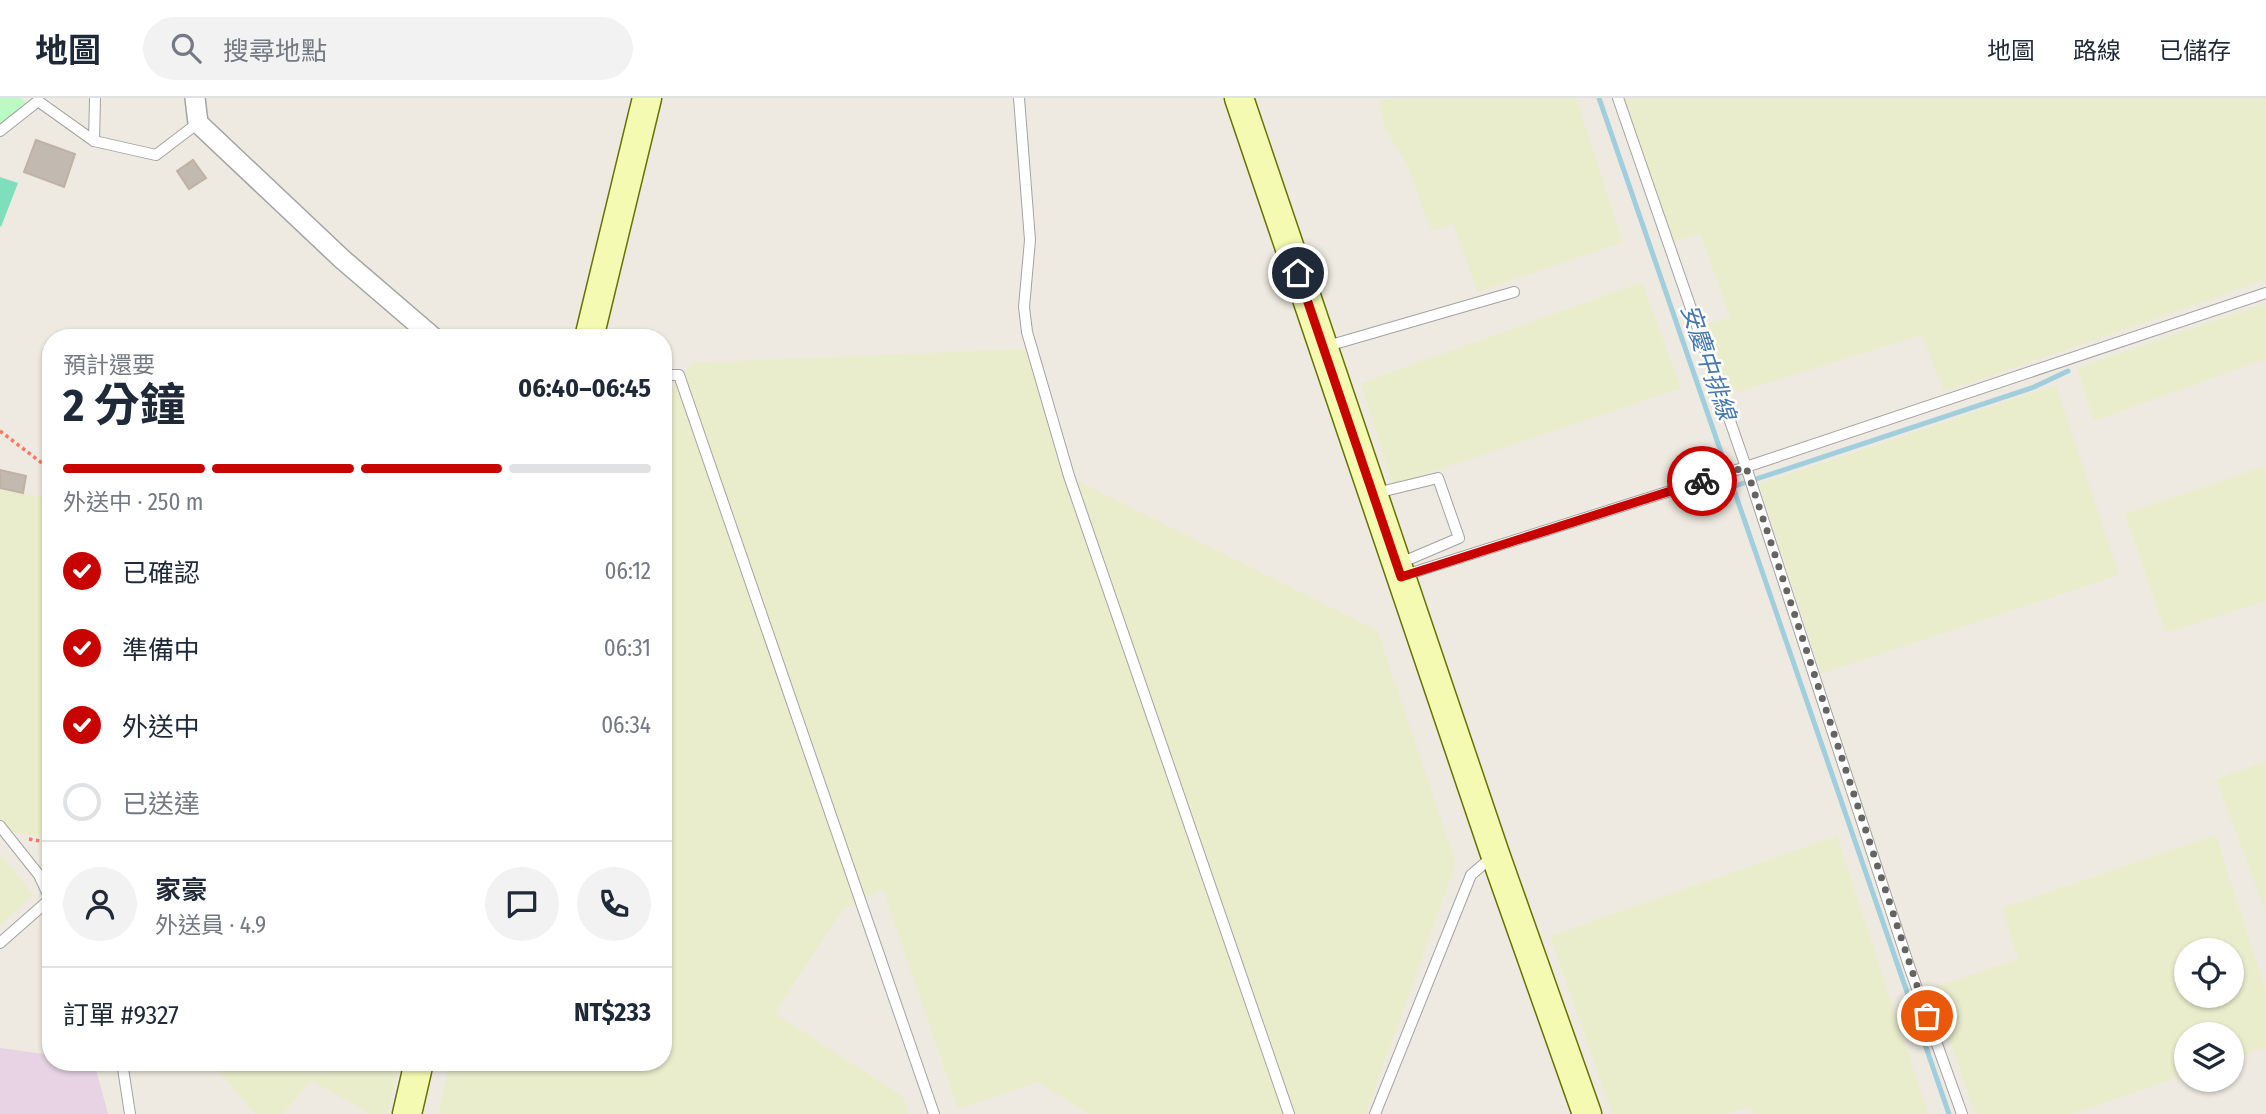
<!DOCTYPE html>
<html lang="zh-TW">
<meta charset="utf-8">
<style>
:root{--surface:#fff;--page:#f2f2f3;--text:#1f2937;--muted:#747a83;--line:#e0e1e3;--accent:#c80400}
body{margin:0;font-family:"Fira Sans Condensed","Noto Sans TC",sans-serif;background:var(--page);color:var(--text);height:100vh;display:flex;flex-direction:column;font-size:26px;white-space:nowrap}
*{box-sizing:border-box;margin:0}
p{font-size:23px;color:var(--muted)}
.icon{flex:none;width:38px;height:38px;fill:none;stroke:currentColor;stroke-width:2;stroke-linecap:round;stroke-linejoin:round}
.map{position:relative;flex:1;overflow:hidden}
.drawer{position:absolute;left:42px;top:231px;width:630px;height:742px;display:flex;flex-direction:column;background:var(--surface);border-radius:28px;box-shadow:0 2px 5px #0004}
.drawer>*{flex:none}
.controls{position:absolute;left:2174px;top:840px;display:grid;gap:14px}
.controls a{display:grid;place-items:center;width:70px;height:70px;border-radius:50%;background:var(--surface);box-shadow:0 2px 5px #0004;font-size:35px}
.pin{position:absolute;display:grid;place-items:center;width:60px;height:60px;color:#fff;margin:-30px;border:4px solid #fff;border-radius:50%;box-shadow:0 2px 7px #0007}
.courier{position:absolute;display:grid;place-items:center;width:70px;height:70px;margin:-35px;border:5px solid #c80400;border-radius:50%;background:#fff;color:#222;box-shadow:0 2px 9px #0007}
.summary em{font-style:normal;font-weight:700}
.summary div{display:flex;flex-direction:column-reverse}
.summary{display:flex;align-items:center;justify-content:space-between;height:119px;padding:0 21px}
h1{font-size:46px;font-weight:700;line-height:52px}
.bar{display:grid;grid-template-columns:repeat(4,1fr);gap:10px 7px;align-content:center;height:84px;padding:0 21px}
.bar i{height:9px;border-radius:5px;background:var(--line)}
.bar .selected{background:var(--accent)}
.bar p{grid-column:span 4}
.line{display:flex;align-items:center;gap:18px;padding:0 21px;border-top:2px solid var(--line)}
.line div{flex:1}
.round{display:grid;place-items:center;flex:none;width:74px;height:74px;border-radius:37px;background:var(--page)}
ol{padding:0 21px;list-style:none}
li{display:flex;align-items:center;gap:21px;height:77px}
li p{margin-inline-start:auto}
li .icon{padding:7px;border-radius:50%;background:var(--accent);color:#fff;stroke-width:4}
li:last-child{color:var(--muted)}
li i{width:38px;height:38px;border:4px solid var(--line);border-radius:50%}
header{display:flex;align-items:center;gap:42px;box-sizing:border-box;height:98px;padding:0 35px;background:var(--surface);border-bottom:2px solid var(--line)}
header strong{font-size:33px}
nav{display:flex;gap:38px;margin-inline-start:auto;font-size:24px}
.search{width:490px;height:63px;background:var(--page);display:flex;align-items:center;gap:18px;box-sizing:border-box;padding:0 24px;border-radius:38px;color:var(--muted);font-size:26px}
.map>svg:first-child{display:block}
.industrial{fill:#e7d3e3}
.farmland{fill:#eaedcc;fill-rule:evenodd}
.park{fill:#bcfac3}
.pitch{fill:#7ddfbb}
.lines{fill:none;stroke-linecap:round;stroke-linejoin:round}
.stream{stroke:#a1cedd;stroke-width:5}
.building{fill:#c2b9b1;stroke:#c0b1a4;stroke-width:2}
.lane-casing{stroke:#a3a3a3;stroke-width:12}
.street-casing{stroke:#a3a3a3;stroke-width:22}
.secondary-casing{stroke:#657303;stroke-width:31}
.path{stroke:#fc7764;stroke-width:3.5;stroke-dasharray:3.5 3.5;stroke-linecap:butt}
.lane{stroke:#fff;stroke-width:10}
.street{stroke:#fff;stroke-width:19}
.secondary{stroke:#f5fab3;stroke-width:28}
.done{stroke:#666461;stroke-width:7;stroke-dasharray:0 12.6}
.route{stroke:#c80400;stroke-width:9}
.labels{text-anchor:middle;dominant-baseline:central;stroke-width:5;stroke-linejoin:round;paint-order:stroke}
.water-label{font-size:24px;font-style:italic;fill:#4878ad;stroke:#fff}
</style>
<header>
<strong>地圖</strong>
<div class="search"><svg class="icon" aria-label="search" viewBox="0 0 24 24"><circle cx="10" cy="10" r="6"/><path d="M15 15l6 6"/></svg>搜尋地點</div>
<nav><a>地圖</a><a>路線</a><a>已儲存</a></nav>
</header>
<div class="map">
<svg width="2266" height="1016" viewBox="0 0 2266 1016">
<rect width="100%" height="100%" fill="#eeeae1"/>
<polygon class="industrial" points="0,950 51,957 51,964 94,964 108,1016 0,1016"/>
<g class="farmland">
<polygon points="1388,0 1576,0 1623,144 1478,194 1453,126 1433,133 1426,120 1408,68 1385,31 1378,5"/>
<polygon points="1619,0 2266,0 2266,182 1944,294 1922,237 1725,298 1699,230 1730,219 1700,135 1668,146"/>
<polygon points="1642,184 1681,290 1393,387 1361,285"/>
<polygon points="2266,205 2266,261 2094,323 2077,270"/>
<polygon points="1025,251 1068,378 1377,532 1456,765 1366,1016 1088,1016 1038,984 958,1011 883,791 842,812 775,915 903,999 910,1016 438,1016 450,964 663,964 663,287 676,287 691,265"/>
<polygon points="2056,287 2119,477 1821,576 1759,386"/>
<polygon points="2266,368 2266,503 2166,535 2125,416"/>
<polygon points="0,392 51,400 51,740 0,733"/>
<polygon points="2266,663 2266,815 2216,681"/>
<path d="M2216,737l50,156v56l-35,12v-25h-45v41l-114,39h-97l-43,-126 86,-29 -16,-51zM2186,852h45v46h-45z"/>
<polygon points="1837,738 1928,1016 1754,1016 1751,1008 1727,1016 1612,1016 1550,838"/>
<polygon points="0,756 33,797 0,827"/>
<polygon points="212,964 400,964 387,1016 370,1016 311,982 283,1016 254,1016"/>
</g>
<polygon class="park" points="0,0 20,0 28,6 0,28"/>
<polygon class="pitch" points="0,79 18,85 1,129 0,128"/>
<g class="lines">
<g class="stream">
<polyline points="1599,0 1949,1016"/>
<polyline points="1732,389 2034,289 2068,273"/>
</g>
</g>
<g class="building">
<polygon points="36,42 75,56 64,89 24,74"/>
<polygon points="193,62 206,80 189,91 177,73"/>
<polygon points="0,372 26,378 23,395 0,390"/>
</g>
<g class="lines">
<defs>
<g id="lane">
<polyline points="1019,0 1030,142 1024,209 1027,234 1069,378 1289,1016"/>
<polyline points="1618,0 1746,369 1909,868 1962,1016"/>
<polyline points="0,33 38,3 94,43 156,57 198,25"/>
<polyline points="94,43 95,0"/>
<polyline points="1324,249 1514,194"/>
<polyline points="663,277 679,277 934,1016"/>
<polyline points="1376,395 1438,380 1459,440 1398,466"/>
<polyline points="1402,478 1746,369 2266,195"/>
<polyline points="0,728 39,777 50,801 0,845"/>
<polyline points="122,964 130,1016"/>
<polyline points="1375,1016 1471,777 1492,759"/>
</g>
<polyline id="street" points="195,0 198,25 342,161 434,240"/>
<g id="secondary">
<polyline points="1239,0 1495,756 1587,1016"/>
<polyline points="589,240 647,0"/>
<polyline points="407,1016 419,964"/>
</g>
</defs>
<use href="#lane" class="lane-casing"/>
<use href="#street" class="street-casing"/>
<use href="#secondary" class="secondary-casing"/>
<g class="path">
<polyline points="0,333 51,372"/>
<polyline points="29,741 51,745"/>
</g>
<use href="#lane" class="lane"/>
<use href="#street" class="street"/>
<use href="#secondary" class="secondary"/>
</g>
<g class="lines">
<polyline class="done" points="1702,383 1746,369 1927,918"/>
<polyline class="route" points="1298,175 1401,479 1702,383"/>
</g>
<g class="labels">
<g class="water-label">
<text transform="translate(1708 264) rotate(71)">安慶中排線</text>
</g>
</g>
</svg>
<div class="controls">
<a><svg class="icon" aria-label="locate" viewBox="0 0 24 24"><circle cx="12" cy="12" r="6"/><path d="M12 2v4M12 18v4M2 12h4M18 12h4"/></svg></a>
<a><svg class="icon" aria-label="layers" viewBox="0 0 24 24"><path d="M12 4l9 5-9 5-9-5zM3 14l9 5 9-5"/></svg></a>
</div>
<div class="pin" style="left:1927px;top:918px;background:#ea580c"><svg class="icon" aria-label="bag" viewBox="0 0 24 24"><path d="M5 8h14l-1 12H6zM9 8a3 3 0 0 1 6 0"/></svg></div>
<div class="pin" style="left:1298px;top:175px;background:#1f2937"><svg class="icon" aria-label="home" viewBox="0 0 24 24"><path d="M3 11l9-7 9 7M6 9v11h12V9"/></svg></div>
<div class="courier" style="left:1702px;top:383px"><svg class="icon" aria-label="bike" viewBox="0 0 24 24"><circle cx="6" cy="16" r="4"/><circle cx="18" cy="16" r="4"/><path d="M6 16l4-8h5l3 8M10 8l3 8H6M13 5h3"/></svg></div>
<section class="drawer">
<div class="summary"><div><h1>2 分鐘</h1><p>預計還要</p></div><em>06:40–06:45</em></div>
<div class="bar"><i class="selected"></i><i class="selected"></i><i class="selected"></i><i></i><p>外送中 · 250 m</p></div>
<ol>
<li><svg class="icon" aria-label="check" viewBox="0 0 24 24"><path d="M5 12l5 5 9-10"/></svg>已確認<p>06:12</p></li>
<li><svg class="icon" aria-label="check" viewBox="0 0 24 24"><path d="M5 12l5 5 9-10"/></svg>準備中<p>06:31</p></li>
<li><svg class="icon" aria-label="check" viewBox="0 0 24 24"><path d="M5 12l5 5 9-10"/></svg>外送中<p>06:34</p></li>
<li><i></i>已送達</li>
</ol>
<div class="line" style="height:126px"><a class="round"><svg class="icon" aria-label="person" viewBox="0 0 24 24"><circle cx="12" cy="8" r="4"/><path d="M4 21q1-7 8-7t8 7"/></svg></a><div><b>家豪</b><p>外送員 · 4.9</p></div><a class="round"><svg class="icon" aria-label="chat" viewBox="0 0 24 24"><path d="M4 5h16v11H9l-5 4z"/></svg></a><a class="round"><svg class="icon" aria-label="phone" viewBox="0 0 24 24"><path d="M5 4h4l2 5-3 2q2 4 5 5l2-3 5 2v4C11 20 4 13 5 4z"/></svg></a></div>
<div class="line" style="height:91px"><div>訂單 #9327</div><b>NT$233</b></div>
</section>
</div>
